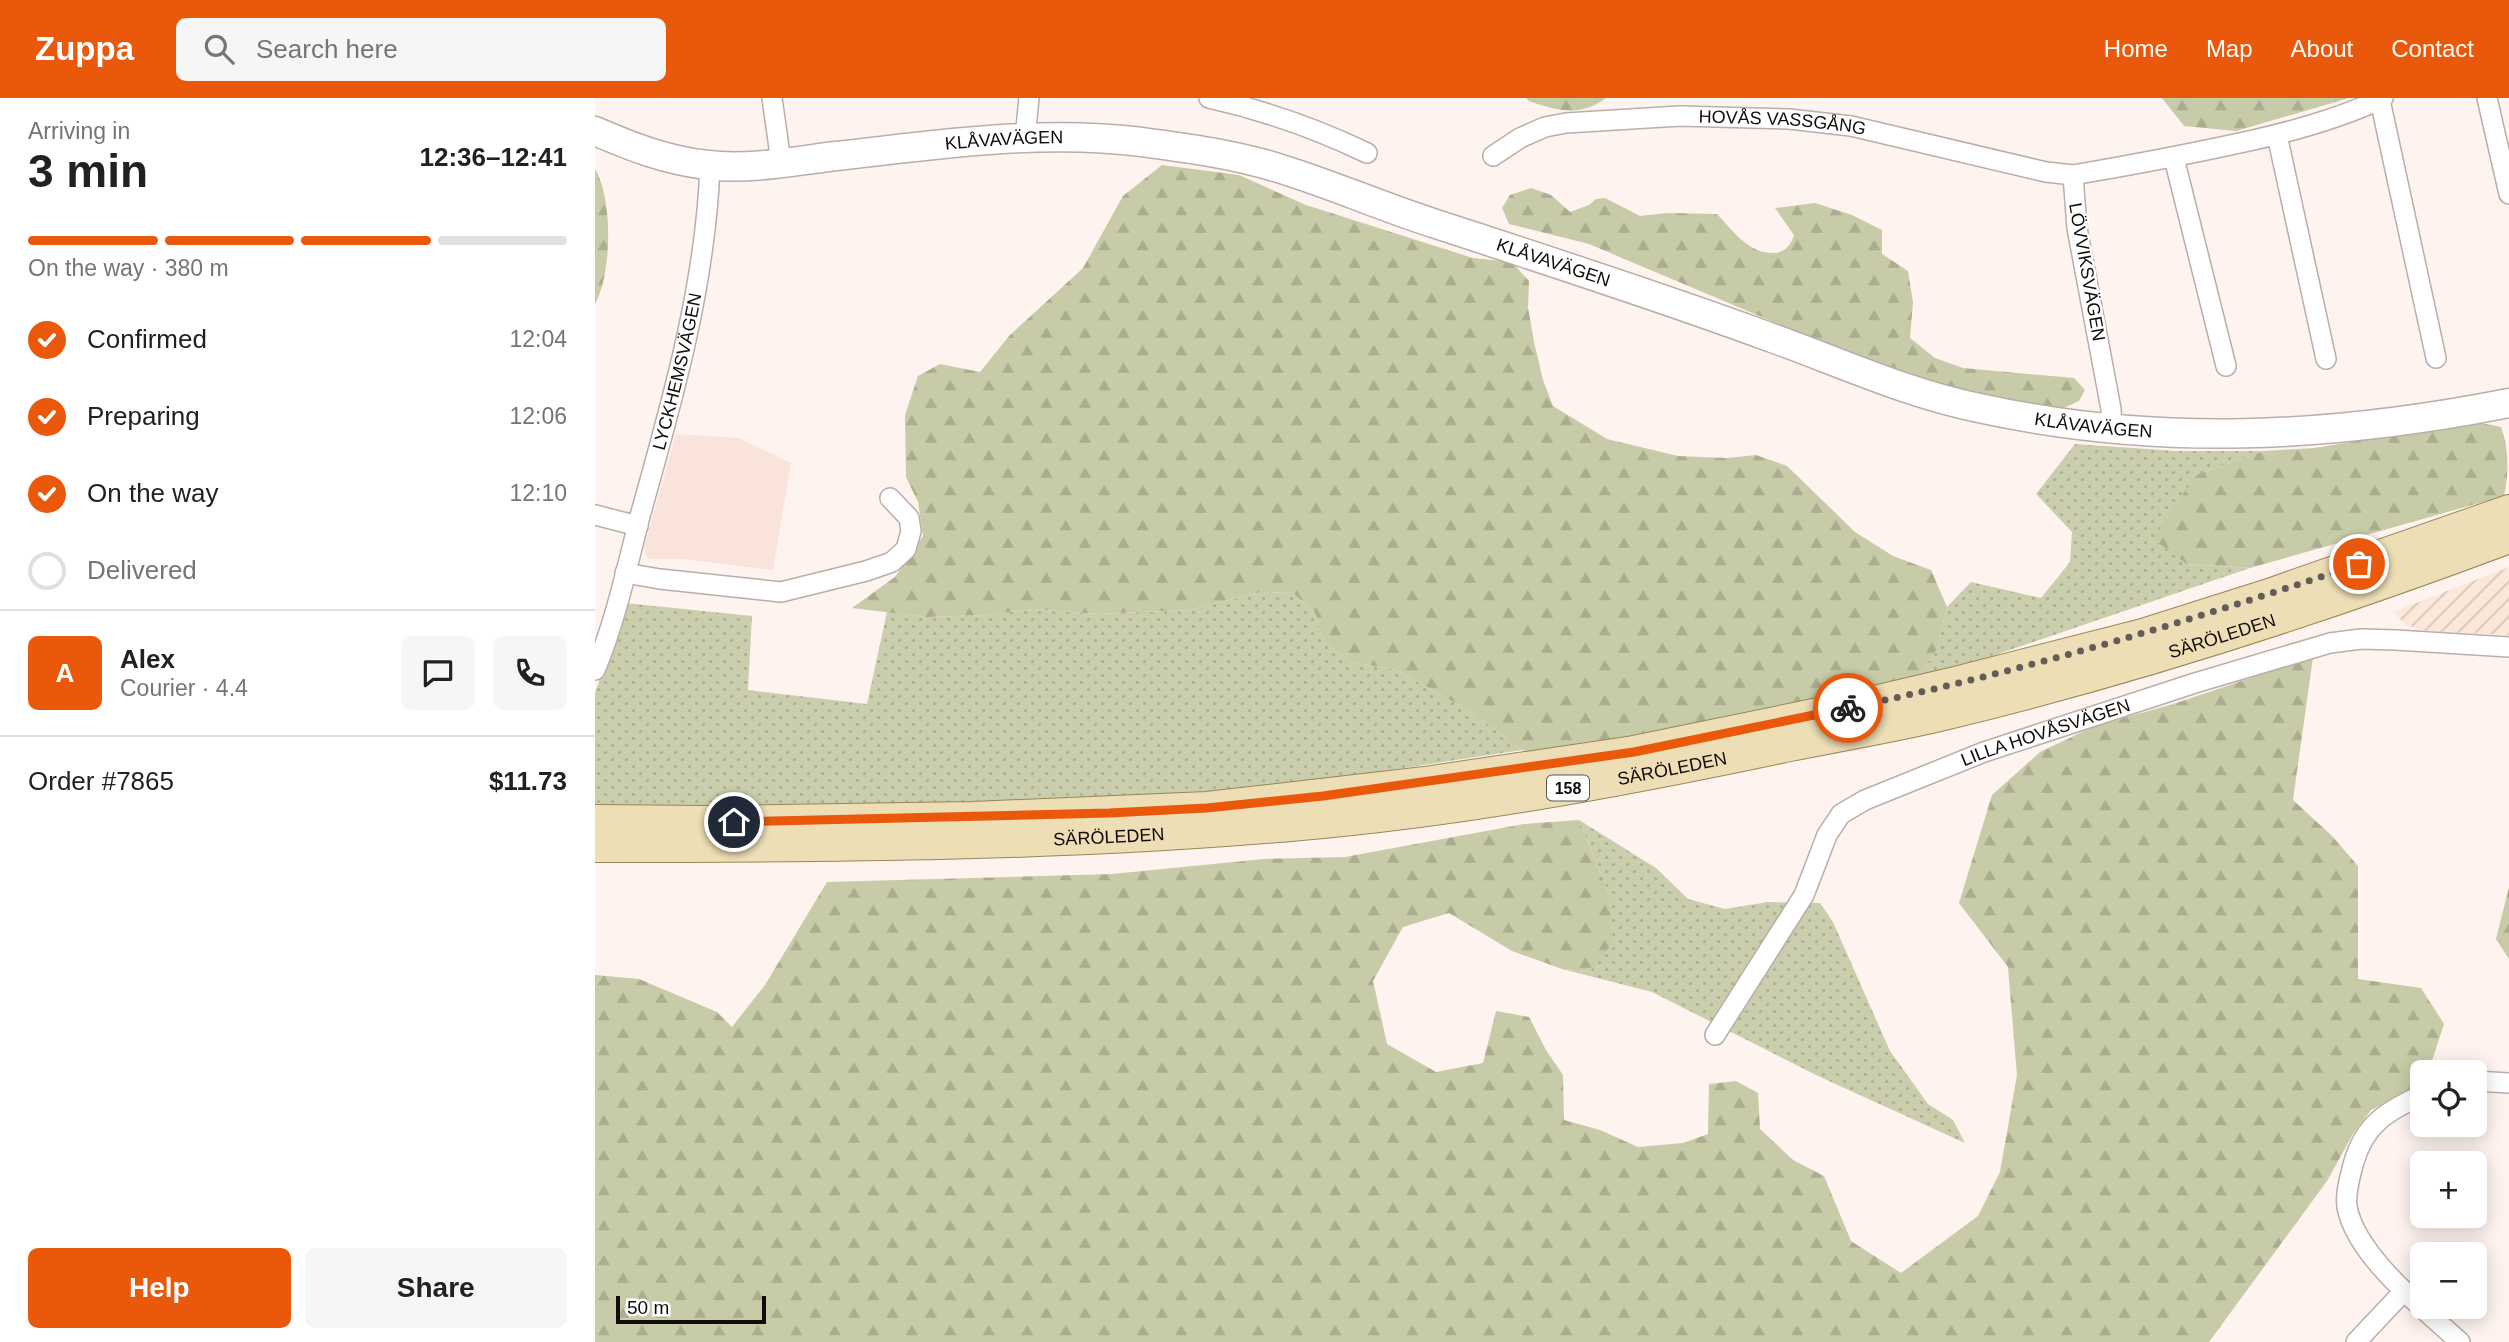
<!DOCTYPE html>
<meta charset="utf-8">
<style>
:root{--surface:#fff;--page:#f6f6f6;--text:#202124;--muted:#757577;--line:#e0e0e0;--accent:#ea580c}
body{margin:0;font-family:Helvetica,sans-serif;background:var(--page);color:var(--text);height:100vh;display:flex;flex-direction:column;font-size:26px;white-space:nowrap}
*{box-sizing:border-box;margin:0}
p{font-size:23px;color:var(--muted)}
.icon{flex:none;width:38px;height:38px;fill:none;stroke:currentColor;stroke-width:2;stroke-linecap:round;stroke-linejoin:round}
.map{position:relative;flex:1;overflow:hidden}
.side{display:flex;flex-direction:column;background:var(--surface);width:595px}
.side>*{flex:none}
.fabs{position:absolute;left:1815px;top:962px;display:grid;gap:14px}
.fabs a{display:grid;place-items:center;width:77px;height:77px;border-radius:10px;background:var(--surface);box-shadow:0 4px 18px #0003;font-size:35px}
.scale{position:absolute;left:21px;bottom:18px;width:150px;box-sizing:border-box;padding-left:7px;border:4px solid #100c0a;border-top:0;font-size:19px;line-height:24px;white-space:nowrap;color:#100c0a;-webkit-text-stroke:5px #fff;paint-order:stroke}
.pin{position:absolute;display:grid;place-items:center;width:60px;height:60px;color:#fff;margin:-30px;border:4px solid #fff;border-radius:50%;box-shadow:0 2px 7px #0007}
.courier{position:absolute;display:grid;place-items:center;width:70px;height:70px;margin:-35px;border:5px solid #ea580c;border-radius:50%;background:#fff;color:#222;box-shadow:0 2px 9px #0007}
.headline em{font-style:normal;font-weight:700}
.headline div{display:flex;flex-direction:column-reverse}
.headline{display:flex;align-items:center;justify-content:space-between;height:119px;padding:0 28px}
h1{font-size:46px;font-weight:700;line-height:52px}
.bar{display:grid;grid-template-columns:repeat(4,1fr);gap:10px 7px;align-content:center;height:84px;padding:0 28px}
.bar i{height:9px;border-radius:5px;background:var(--line)}
.bar .current{background:var(--accent)}
.bar p{grid-column:span 4}
.line{display:flex;align-items:center;gap:18px;padding:0 28px;border-top:2px solid var(--line)}
.line div{flex:1}
.round{display:grid;place-items:center;flex:none;width:74px;height:74px;border-radius:10px;background:var(--page)}
ol{padding:0 28px;list-style:none}
li{display:flex;align-items:center;gap:21px;height:77px}
li p{margin-inline-start:auto}
li .icon{padding:7px;border-radius:50%;background:var(--accent);color:#fff;stroke-width:4}
li:last-child{color:var(--muted)}
li i{width:38px;height:38px;border:4px solid var(--line);border-radius:50%}
.primary-button{display:flex;gap:14px;margin-top:auto;padding:14px 28px}
.primary-button a{flex:1;height:80px;border-radius:10px;background:var(--accent);color:#fff;font-size:28px;font-weight:700;line-height:80px;text-align:center}
.primary-button a+a{background:var(--page);color:var(--text)}
header{display:flex;align-items:center;gap:42px;box-sizing:border-box;height:98px;padding:0 35px;background:var(--accent);color:#fff}
header strong{font-size:33px}
nav{display:flex;gap:38px;margin-inline-start:auto;font-size:24px}
.search{width:490px;height:63px;background:var(--page);display:flex;align-items:center;gap:18px;box-sizing:border-box;padding:0 24px;border-radius:10px;color:var(--muted);font-size:26px}
main{display:flex;flex:1;min-height:0}
.map>svg:first-child{display:block}
.built{fill:#fae3db}
.industrial{fill:url(#industrial-furrows)}
.green{fill:url(#green-dots)}
.forest{fill:url(#forest-firs)}
.lines{fill:none;stroke-linecap:round;stroke-linejoin:round}
.street-casing{stroke:#bbada8;stroke-width:22}
.secondary-casing{stroke:#bbada8;stroke-width:31}
.primary-casing{stroke:#988659;stroke-width:34}
.street{stroke:#fff;stroke-width:19}
.secondary{stroke:#fff;stroke-width:28}
.primary{stroke:#eddeb5;stroke-width:32}
.done{stroke:#635d5a;stroke-width:7;stroke-dasharray:0 12.6}
.route{stroke:#ea580c;stroke-width:9}
.labels{text-anchor:middle;dominant-baseline:central;stroke-width:5;stroke-linejoin:round;paint-order:stroke}
.shield{fill:#fff;stroke:#585554;stroke-width:2}
.shield-label{font-size:16px;font-weight:bold;fill:#100c0a}
.street-label{font-size:18px;fill:#100c0a;stroke:#fff}
</style>
<header>
<strong>Zuppa</strong>
<div class="search"><svg class="icon" aria-label="search" viewBox="0 0 24 24"><circle cx="10" cy="10" r="6"/><path d="M15 15l6 6"/></svg>Search here</div>
<nav><a>Home</a><a>Map</a><a>About</a><a>Contact</a></nav>
</header>
<main>
<section class="side">
<div class="headline"><div><h1>3 min</h1><p>Arriving in</p></div><em>12:36–12:41</em></div>
<div class="bar"><i class="current"></i><i class="current"></i><i class="current"></i><i></i><p>On the way · 380 m</p></div>
<ol>
<li><svg class="icon" aria-label="check" viewBox="0 0 24 24"><path d="M5 12l5 5 9-10"/></svg>Confirmed<p>12:04</p></li>
<li><svg class="icon" aria-label="check" viewBox="0 0 24 24"><path d="M5 12l5 5 9-10"/></svg>Preparing<p>12:06</p></li>
<li><svg class="icon" aria-label="check" viewBox="0 0 24 24"><path d="M5 12l5 5 9-10"/></svg>On the way<p>12:10</p></li>
<li><i></i>Delivered</li>
</ol>
<div class="line" style="height:126px"><b class="round" style="background:var(--accent);color:#fff">A</b><div><b>Alex</b><p>Courier · 4.4</p></div><a class="round"><svg class="icon" aria-label="chat" viewBox="0 0 24 24"><path d="M4 5h16v11H9l-5 4z"/></svg></a><a class="round"><svg class="icon" aria-label="phone" viewBox="0 0 24 24"><path d="M5 4h4l2 5-3 2q2 4 5 5l2-3 5 2v4C11 20 4 13 5 4z"/></svg></a></div>
<div class="line" style="height:91px"><div>Order #7865</div><b>$11.73</b></div>
<div class="primary-button"><a>Help</a><a>Share</a></div>
</section>
<div class="map">
<svg width="1914" height="1244" viewBox="0 0 1914 1244">
<defs>
<pattern id="industrial-furrows" width="10" height="10" patternUnits="userSpaceOnUse" patternTransform="scale(1.75)"><rect width="10" height="10" fill="#fce7d9"/><path d="M-1 1l2-2M0 10L10 0M9 11l2-2" fill="none" stroke="#d7c5b9"/></pattern>
<pattern id="green-dots" width="8" height="8" patternUnits="userSpaceOnUse" patternTransform="scale(1.75)"><rect width="8" height="8" fill="#caceac"/><path d="M2 2h.1M6 6h.1" fill="none" stroke="#acb093" stroke-width="1.8" stroke-linecap="round"/></pattern>
<pattern id="forest-firs" width="22" height="20" patternUnits="userSpaceOnUse" patternTransform="scale(1.75)"><rect width="22" height="20" fill="#c7cba7"/><path d="M5 1l3.5 6h-7zM16 11l3.5 6h-7z" fill="#aaad8e"/></pattern>
</defs>
<rect width="100%" height="100%" fill="#fef3ee"/>
<polygon class="built" points="81,336 143,340 196,365 178,472 87,461 55,461 51,458 49,449"/>
<polygon class="industrial" points="1914,469 1914,537 1831,533 1811,527 1798,514"/>
<g class="green">
<polygon points="1480,346 1581,353 1669,353 1601,377 1592,466 1655,470 1318,585 1342,551 1352,509 1376,484 1446,500 1475,464 1477,434 1441,396"/>
<polygon points="666,494 698,495 720,515 729,544 757,564 802,572 878,615 927,652 632,697 180,719 0,714 0,595 30,505 157,518 153,592 272,606 292,514 332,519 390,517 439,511 502,516 594,512"/>
<polygon points="984,722 1061,770 1093,801 1130,811 1173,804 1225,805 1238,824 1295,953 1333,1006 1358,1022 1370,1045 1223,978 1057,894 967,871 996,873 1013,794"/>
</g>
<g class="forest">
<path d="M931,0h80c-25,19 -49,13 -77,3z"/>
<polygon points="1567,0 1754,0 1641,33 1589,28"/>
<polygon points="567,67 644,77 711,107 878,160 917,164 934,183 933,209 939,244 948,282 958,308 1012,341 1083,358 1132,360 1161,357 1192,368 1260,434 1298,458 1336,472 1352,509 1342,551 1318,585 956,658 927,652 878,615 802,572 757,564 729,544 720,515 698,495 666,494 594,512 502,516 439,511 390,517 332,519 257,510 300,479 328,438 323,404 311,379 310,317 323,278 345,266 385,274 415,237 488,170 528,98"/>
<path d="M0,71c18,30 17,105 0,135z"/>
<path d="M936,90l20,7 19,17 19,-7 7,-6 9,-1 35,18 27,-3 50,1c16,17 33,41 58,39 10,-1 16,-8 19,-18l-19,-27 40,-5 37,12 30,15v24l26,17 5,31 -3,36 25,20 28,10 111,10 11,12 -6,11 -15,7 -58,-7 -76,-17 -67,-24 -274,-116 -80,-20 -7,-16 8,-13z"/>
<path d="M1880,324l26,5c8,22 8,47 3,69l-254,72 -63,-4 -34,-25 43,-64 68,-24 50,-3z"/>
<polygon points="1718,559 1698,702 1737,738 1763,768 1763,881 1826,890 1849,926 1833,975 1827,975 1827,991 1805,998 1776,1012 1758,1036 1732,1083 1614,1244 0,1244 0,877 44,881 122,914 137,929 170,887 232,784 517,776 669,761 750,759 929,726 984,722 1013,794 1018,844 996,873 967,871 917,853 854,815 808,829 778,883 792,946 841,974 888,965 901,913 934,919 951,952 968,977 969,1022 1005,1032 1043,1049 1088,1045 1113,1036 1114,986 1141,983 1163,995 1165,1031 1198,1062 1229,1078 1256,1143 1306,1175 1383,1118 1405,1074 1422,977 1413,869 1364,805 1397,697 1445,654 1500,628 1578,606"/>
<polygon points="1914,789 1914,861 1901,841"/>
</g>
<g class="lines">
<defs>
<g id="street">
<polyline points="177,0 186,64"/>
<path d="M614,0c58,13 106,30 158,55"/>
<polyline points="1892,0 1914,96"/>
<polyline points="1785,2 1841,260"/>
<polyline points="1682,37 1731,261"/>
<polyline points="430,40 434,0"/>
<path id="s1" d="M898,58l27,-18 25,-11 21,-4 114,-7 109,3 62,7 195,46 27,3"/>
<polyline points="1579,60 1631,268"/>
<path d="M1517,331l-1,-20 -34,-181 -4,-53c59,-10 117,-21 176,-34 45,-10 92,-23 134,-43"/>
<polyline points="0,417 43,428"/>
<polyline points="30,475 65,481 186,494 271,473 297,464 311,451 316,433 314,420 295,400"/>
<path id="s2" d="M0,572c20,-47 32,-103 45,-154 32,-114 66,-232 70,-351"/>
<path id="s3" d="M1120,937l89,-140 23,-60 14,-21 24,-14 119,-48 211,-69 135,-40 31,-4 35,1 113,7"/>
<polyline points="1880,983 1914,985"/>
<path d="M1827,997c-35,16 -58,29 -69,70 -3,13 -8,28 -6,42 9,49 77,102 113,135"/>
<polyline points="1761,1244 1809,1193"/>
</g>
<g id="secondary">
<path id="s4" d="M0,33c37,16 73,30 113,34 42,5 87,-4 128,-9 101,-11 204,-27 306,-14 45,6 91,12 136,26 53,16 104,39 158,56 110,36 219,71 328,111 71,25 141,58 215,73 179,39 352,30 530,-5"/>
</g>
<g id="primary">
<polyline points="0,723 112,724 378,720 612,710 830,685 1039,654 1258,609 1360,585 1548,537 1674,497 1914,413"/>
<path id="s5" d="M0,748c236,0 470,-1 706,-22 159,-14 317,-43 474,-76 57,-12 116,-21 173,-35 190,-46 377,-107 561,-176"/>
</g>
</defs>
<use href="#street" class="street-casing"/>
<use href="#secondary" class="secondary-casing"/>
<use href="#primary" class="primary-casing"/>
<use href="#street" class="street"/>
<use href="#secondary" class="secondary"/>
<use href="#primary" class="primary"/>
</g>
<g class="lines">
<path class="done" d="M1253,610c174,-36 343,-87 511,-144"/>
<polyline class="route" points="139,724 514,715 612,710 728,698 1039,654 1253,610"/>
</g>
<g class="labels">
<rect class="shield" x="952" y="677.5" width="42" height="25" rx="5"/>
<g class="shield-label">
<text x="973" y="690">158</text>
</g>
<g class="street-label">
<text stroke="none"><textPath href="#s1" startOffset="298">HOVÅS VASSGÅNG</textPath></text>
<text stroke="none"><textPath href="#s4" startOffset="416">KLÅVAVÄGEN</textPath></text>
<text stroke="none"><textPath href="#s4" startOffset="984">KLÅVAVÄGEN</textPath></text>
<text transform="translate(1492 174) rotate(80)">LÖVVIKSVÄGEN</text>
<text stroke="none"><textPath href="#s2" startOffset="310">LYCKHEMSVÄGEN</textPath></text>
<text stroke="none"><textPath href="#s4" startOffset="1550">KLÅVAVÄGEN</textPath></text>
<text stroke="none"><textPath href="#s5" startOffset="1648">SÄRÖLEDEN</textPath></text>
<text stroke="none"><textPath href="#s3" startOffset="476">LILLA HOVÅSVÄGEN</textPath></text>
<text stroke="none"><textPath href="#s5" startOffset="1082">SÄRÖLEDEN</textPath></text>
<text stroke="none"><textPath href="#s5" startOffset="514">SÄRÖLEDEN</textPath></text>
</g>
</g>
</svg>
<div class="fabs">
<a><svg class="icon" aria-label="locate" viewBox="0 0 24 24"><circle cx="12" cy="12" r="6"/><path d="M12 2v4M12 18v4M2 12h4M18 12h4"/></svg></a>
<a>+</a>
<a>−</a>
</div>
<div class="scale">50 m</div>
<div class="pin" style="left:1764px;top:466px;background:#ea580c"><svg class="icon" aria-label="bag" viewBox="0 0 24 24"><path d="M5 8h14l-1 12H6zM9 8a3 3 0 0 1 6 0"/></svg></div>
<div class="pin" style="left:139px;top:724px;background:#1f2937"><svg class="icon" aria-label="home" viewBox="0 0 24 24"><path d="M3 11l9-7 9 7M6 9v11h12V9"/></svg></div>
<div class="courier" style="left:1253px;top:610px"><svg class="icon" aria-label="bike" viewBox="0 0 24 24"><circle cx="6" cy="16" r="4"/><circle cx="18" cy="16" r="4"/><path d="M6 16l4-8h5l3 8M10 8l3 8H6M13 5h3"/></svg></div>
</div>
</main>
